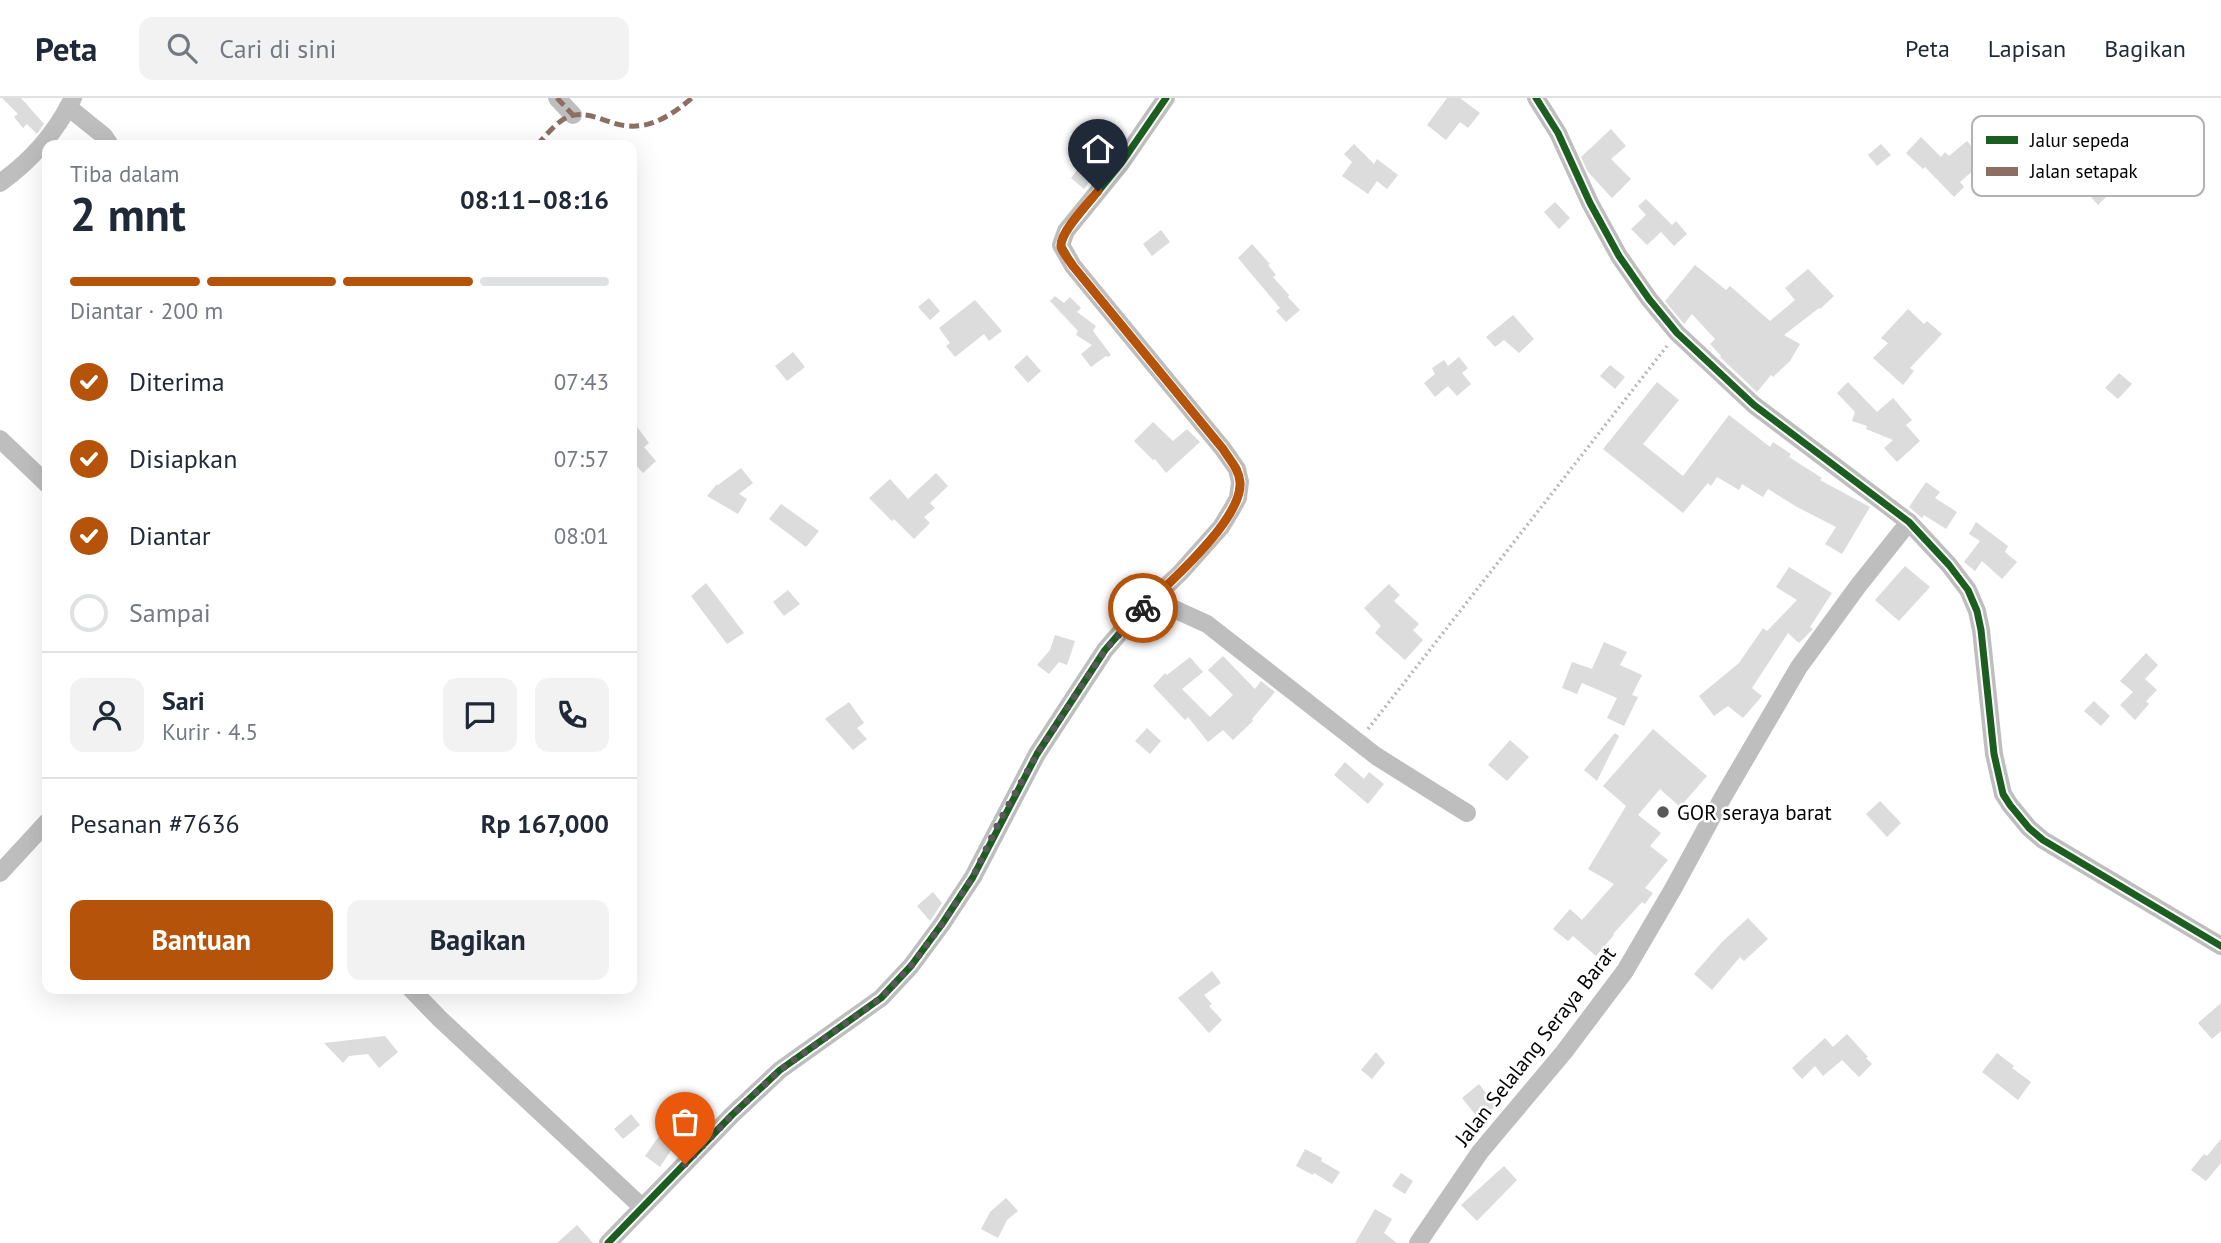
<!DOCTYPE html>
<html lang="id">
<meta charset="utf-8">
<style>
:root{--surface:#fff;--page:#f2f2f3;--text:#1f2937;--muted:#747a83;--line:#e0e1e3;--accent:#b45309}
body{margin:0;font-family:"PT Sans",sans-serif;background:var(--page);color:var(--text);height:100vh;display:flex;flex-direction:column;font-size:26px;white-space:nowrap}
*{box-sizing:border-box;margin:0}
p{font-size:23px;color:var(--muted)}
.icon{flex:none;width:38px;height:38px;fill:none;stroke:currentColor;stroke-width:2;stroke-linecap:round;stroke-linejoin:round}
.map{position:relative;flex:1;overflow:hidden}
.sheet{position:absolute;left:42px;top:42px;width:595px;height:854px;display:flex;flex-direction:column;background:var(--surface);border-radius:14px;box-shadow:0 7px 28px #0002}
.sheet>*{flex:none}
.pin{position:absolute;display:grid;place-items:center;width:60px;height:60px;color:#fff;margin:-72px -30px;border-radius:50% 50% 50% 0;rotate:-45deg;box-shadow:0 0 7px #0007}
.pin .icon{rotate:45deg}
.courier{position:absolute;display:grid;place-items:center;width:70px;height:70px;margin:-35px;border:5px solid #b45309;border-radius:50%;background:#fff;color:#222;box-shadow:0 2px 9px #0007}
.head em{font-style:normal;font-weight:700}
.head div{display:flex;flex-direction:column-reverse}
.head{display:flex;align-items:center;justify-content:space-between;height:119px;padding:0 28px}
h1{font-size:46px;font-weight:700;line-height:52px}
.bar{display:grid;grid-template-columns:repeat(4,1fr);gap:10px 7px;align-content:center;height:84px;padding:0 28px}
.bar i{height:9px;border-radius:5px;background:var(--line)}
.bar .active{background:var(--accent)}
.bar p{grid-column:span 4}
.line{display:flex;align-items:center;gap:18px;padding:0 28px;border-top:2px solid var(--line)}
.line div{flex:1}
.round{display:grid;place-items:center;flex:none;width:74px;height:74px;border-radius:14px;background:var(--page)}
ol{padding:0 28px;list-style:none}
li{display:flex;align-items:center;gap:21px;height:77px}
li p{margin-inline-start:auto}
li .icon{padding:7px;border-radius:50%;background:var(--accent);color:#fff;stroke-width:4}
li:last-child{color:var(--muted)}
li i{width:38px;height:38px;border:4px solid var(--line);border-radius:50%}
.cta{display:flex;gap:14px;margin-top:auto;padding:14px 28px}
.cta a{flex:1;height:80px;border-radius:14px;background:var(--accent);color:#fff;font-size:28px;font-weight:700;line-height:80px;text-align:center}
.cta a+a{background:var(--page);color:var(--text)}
header{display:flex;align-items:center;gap:42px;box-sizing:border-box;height:98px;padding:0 35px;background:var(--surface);border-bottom:2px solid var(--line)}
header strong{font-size:33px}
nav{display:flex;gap:38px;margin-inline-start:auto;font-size:24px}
.search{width:490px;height:63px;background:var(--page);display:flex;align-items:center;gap:18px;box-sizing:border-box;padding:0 24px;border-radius:14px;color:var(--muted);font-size:26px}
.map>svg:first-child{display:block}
.building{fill:#dcdcdc}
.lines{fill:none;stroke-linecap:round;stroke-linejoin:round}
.path{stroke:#b8b8b8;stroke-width:3.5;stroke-dasharray:2 3.5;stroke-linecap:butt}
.minor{stroke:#bebebe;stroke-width:18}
.quiet{stroke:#8d6e63;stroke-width:5;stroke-dasharray:10 5;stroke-linecap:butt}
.cycleway-casing{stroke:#fff;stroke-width:11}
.cycleway{stroke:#1b5e20;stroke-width:7}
.done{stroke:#595959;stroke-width:7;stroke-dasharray:0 12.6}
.route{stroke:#b45309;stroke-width:9}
.poi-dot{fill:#595959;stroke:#fff;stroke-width:2.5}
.labels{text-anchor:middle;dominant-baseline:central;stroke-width:5;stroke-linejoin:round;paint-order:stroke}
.poi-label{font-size:21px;fill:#000;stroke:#fff;text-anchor:start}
.street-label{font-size:21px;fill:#000;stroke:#fff}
.key{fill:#fff;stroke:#b2b2b2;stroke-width:2}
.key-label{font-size:19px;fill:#000}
</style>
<header>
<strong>Peta</strong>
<div class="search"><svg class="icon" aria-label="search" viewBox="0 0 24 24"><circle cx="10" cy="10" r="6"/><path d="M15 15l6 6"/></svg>Cari di sini</div>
<nav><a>Peta</a><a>Lapisan</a><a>Bagikan</a></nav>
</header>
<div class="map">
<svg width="2221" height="1145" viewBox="0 0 2221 1145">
<rect width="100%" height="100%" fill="#fff"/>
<g class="building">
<polygon points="2,0 21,0 44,26 37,36 27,26 23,30 14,19 18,16"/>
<polygon points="1447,0 1460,0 1480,15 1468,30 1460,24 1446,42 1427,27"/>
<polygon points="1611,31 1626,48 1611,61 1631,81 1612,100 1588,74 1581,59"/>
<polygon points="1921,39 1941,59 1945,54 1949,58 1967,43 1984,63 1960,84 1964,89 1954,99 1925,69 1923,71 1906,55"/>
<polygon points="1354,46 1374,66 1377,61 1398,77 1387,91 1377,83 1368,96 1342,78 1352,64 1344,56"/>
<polygon points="1881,46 1891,57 1877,68 1868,57"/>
<polygon points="1083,64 1097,75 1084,91 1071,80"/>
<polygon points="2095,78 2110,95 2098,107 2082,89"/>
<polygon points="1646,101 1672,127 1676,123 1687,136 1674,148 1661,134 1647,147 1631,131 1646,117 1638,108"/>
<polygon points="1555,104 1570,120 1559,131 1544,114"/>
<polygon points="1161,132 1170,144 1152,158 1143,146"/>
<polygon points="1252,146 1270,166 1268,167 1276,177 1273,179 1289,197 1288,199 1300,212 1286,224 1276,213 1280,210 1238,160"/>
<polygon points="1695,167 1726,192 1730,188 1770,223 1795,202 1785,190 1808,171 1834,198 1820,211 1819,210 1784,237 1800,246 1790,263 1773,279 1771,277 1757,294 1720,259 1721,258 1710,246 1715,241 1692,216 1684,226 1665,203"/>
<polygon points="1055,198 1064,205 1070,199 1081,210 1077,214 1096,228 1093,233 1111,257 1108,259 1106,258 1091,269 1081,256 1092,247 1076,237 1078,233 1050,203"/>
<polygon points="929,200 940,213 930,222 918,209"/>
<polygon points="975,202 1002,233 989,243 984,236 955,259 946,248 950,245 939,230"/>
<polygon points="1908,211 1924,226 1927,223 1942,236 1910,270 1914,273 1903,287 1873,260 1888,245 1881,240"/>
<polygon points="1513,217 1534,241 1519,255 1504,242 1495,249 1486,239"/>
<polygon points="793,254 805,269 787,283 775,268"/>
<polygon points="1027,257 1041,273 1028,285 1014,269"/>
<polygon points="1459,259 1468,270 1462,275 1471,286 1457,298 1448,288 1435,299 1424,285 1435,276 1432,270 1444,262 1448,268"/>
<polygon points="1610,267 1625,279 1615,291 1600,278"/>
<polygon points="2119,275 2132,286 2118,301 2105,290"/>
<polygon points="1657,284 1679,302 1643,346 1683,378 1729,317 1770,349 1773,344 1791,356 1789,359 1822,380 1820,382 1870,409 1842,456 1825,446 1836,429 1797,409 1768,391 1763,399 1742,386 1739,392 1717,379 1711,388 1708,385 1683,415 1603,351"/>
<polygon points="1848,284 1877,314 1893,300 1912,322 1906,327 1920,343 1897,364 1884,350 1893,342 1866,331 1867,328 1852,323 1855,314 1837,295"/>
<polygon points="632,322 649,345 644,349 656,363 643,375 632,363"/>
<polygon points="1153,324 1173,343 1187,331 1200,344 1166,375 1155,361 1153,362 1134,343"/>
<polygon points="741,370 753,385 739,396 747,401 738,416 707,398 717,386 718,387"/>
<polygon points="936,375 948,388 930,405 935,410 924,419 930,425 914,441 894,421 892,423 869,400 890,381 908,401"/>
<polygon points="1926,384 1940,394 1935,400 1957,414 1946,431 1924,417 1922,420 1909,409"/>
<polygon points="781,406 819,433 806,449 769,421"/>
<polygon points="1976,424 2008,448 2005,454 2017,464 2002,481 1982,463 1975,473 1964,464 1980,443 1969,436"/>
<polygon points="1905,468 1930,489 1899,523 1875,502"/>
<polygon points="1789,469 1832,495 1810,529 1813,531 1799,545 1788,535 1752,590 1762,598 1743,620 1728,608 1714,618 1699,598 1739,565 1763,530 1767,533 1797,502 1776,489"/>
<polygon points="706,485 744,535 727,546 691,498"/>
<polygon points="1389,486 1400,497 1394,503 1419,526 1413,532 1423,542 1405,562 1375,535 1381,528 1364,510"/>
<polygon points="788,492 800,506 784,518 773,504"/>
<polygon points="1055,537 1075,543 1067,567 1059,564 1049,576 1037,567 1050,552"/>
<polygon points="1604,544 1627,554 1620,567 1642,577 1632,597 1638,599 1624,628 1607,620 1617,600 1582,585 1577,596 1562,590 1572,564 1592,571"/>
<polygon points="2146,555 2158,567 2145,581 2157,592 2146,603 2149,606 2135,622 2120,607 2133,594 2120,583"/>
<polygon points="1223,558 1255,591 1261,583 1275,594 1252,621 1253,623 1233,642 1223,632 1208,644 1188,619 1185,622 1153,588 1165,575 1167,577 1190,559 1203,574 1182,591 1210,619 1233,597 1208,572"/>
<polygon points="2094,603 2110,618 2101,628 2084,613"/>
<polygon points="849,604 864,625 857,630 867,641 853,652 825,621"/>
<polygon points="1147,630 1161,643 1150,656 1135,643"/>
<polygon points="1653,631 1707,678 1680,709 1660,691 1638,717 1661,735 1650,748 1668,762 1645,790 1653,795 1645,806 1642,804 1613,836 1614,837 1596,858 1573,838 1568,843 1553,831 1570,811 1582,822 1614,786 1588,771 1626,708 1603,688"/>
<polygon points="1615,635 1619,638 1597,683 1584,672"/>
<polygon points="1510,642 1529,659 1507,683 1488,667"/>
<polygon points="1345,664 1364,681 1369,674 1384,686 1368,706 1334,677"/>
<polygon points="1880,703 1901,725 1887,739 1866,716"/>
<polygon points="933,794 942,805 930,823 917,808"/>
<polygon points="1748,820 1768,841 1744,863 1740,859 1712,892 1694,876 1722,844"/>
<polygon points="1212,873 1221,885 1204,897 1212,906 1209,908 1222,922 1209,935 1178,900"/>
<polygon points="2221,905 2221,933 2212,941 2198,925"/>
<polygon points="1847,936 1868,959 1866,960 1872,966 1859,979 1842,962 1823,978 1815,968 1802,981 1792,970 1825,940 1833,949"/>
<polygon points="385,938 398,954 379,970 368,956 349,958 343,965 324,945"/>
<polygon points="1376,954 1385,965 1372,981 1361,972"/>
<polygon points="1997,955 2014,968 2012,970 2031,984 2018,1002 1982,974"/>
<polygon points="1479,986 1496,1008 1479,1021 1462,1000"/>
<polygon points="631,1016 640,1027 623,1041 614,1031"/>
<polygon points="659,1038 674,1048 660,1069 645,1058"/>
<polygon points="2221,1041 2221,1065 2206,1083 2191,1072 2204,1056 2207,1058"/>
<polygon points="1305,1051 1322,1060 1321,1063 1340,1074 1332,1086 1314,1075 1313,1077 1296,1068"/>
<polygon points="1504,1068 1517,1082 1477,1123 1461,1107"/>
<polygon points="1401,1075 1413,1083 1405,1096 1392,1088"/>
<polygon points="1006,1100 1018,1113 1007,1122 998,1140 981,1131 990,1114"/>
<polygon points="1375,1111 1392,1121 1384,1135 1397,1145 1355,1145"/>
<polygon points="577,1127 593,1145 557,1145"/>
</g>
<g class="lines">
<polyline class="path" points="1368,631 1667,248"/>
<g class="minor">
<polyline points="557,0 573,17"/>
<polyline points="1536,0 1558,35 1590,105 1619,158 1649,201 1677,235 1754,307 1909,424 1949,467 1968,492 1977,513 1981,532 1994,656 2003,696 2010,707 2029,730 2043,742 2221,848"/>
<polyline points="68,9 104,38 110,47"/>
<path d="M0,85c32,-23 55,-49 73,-85"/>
<polyline points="0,341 47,386"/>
<polyline points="1152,501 1207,526 1376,658 1467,715"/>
<polyline points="0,775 47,724"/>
<polyline points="411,891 440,921 642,1109"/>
<polyline points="608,1145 732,1017 780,972 881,900 911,868 942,826 973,779 1037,656 1105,552 1131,522 1181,474 1221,429 1232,411 1238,400 1240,384 1237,371 1223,351 1073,168 1061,147 1066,133 1122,64 1166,0"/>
<polyline points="1418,1145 1480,1054 1564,954 1625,873 1673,791 1723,699 1799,569 1858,488 1909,424"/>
</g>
<g class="quiet">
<polyline points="557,0 573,17"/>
<path d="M537,47c10,-10 22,-28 38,-30 13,-2 26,4 38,8 32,10 55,-5 79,-25"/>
</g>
<defs>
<g id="cycleway">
<polyline points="1536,0 1558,35 1590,105 1619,158 1649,201 1677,235 1754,307 1909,424 1949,467 1968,492 1977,513 1981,532 1994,656 2003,696 2010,707 2029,730 2043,742 2221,848"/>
<polyline points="608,1145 732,1017 780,972 881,900 911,868 942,826 973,779 1037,656 1105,552 1131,522 1181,474 1221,429 1232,411 1238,400 1240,384 1237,371 1223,351 1073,168 1061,147 1066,133 1122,64 1166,0"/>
</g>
</defs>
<use href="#cycleway" class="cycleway-casing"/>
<use href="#cycleway" class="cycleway"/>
</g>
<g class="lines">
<polyline class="done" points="685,1066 732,1017 780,972 881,900 911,868 942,826 973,779 999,724 1037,656 1105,552 1143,510"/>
<path class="route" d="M1098,93c-9,11 -39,42 -37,56 2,6 8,13 12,19l150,183c6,10 16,20 17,33 3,37 -71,101 -97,126"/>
</g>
<circle class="poi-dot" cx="1663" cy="714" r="7"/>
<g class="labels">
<g class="poi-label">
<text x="1677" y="714">GOR seraya barat</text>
</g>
<g class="street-label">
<text transform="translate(1535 948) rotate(-52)">Jalan Selalang Seraya Barat</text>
</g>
</g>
<rect x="1972" y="18" width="232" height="80" rx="10" class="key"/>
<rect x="1986" y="38" width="32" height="8" fill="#1b5e20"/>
<rect x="1986" y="69" width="32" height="9" fill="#8d6e63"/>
<g class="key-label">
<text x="2030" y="49">Jalur sepeda</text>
<text x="2030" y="80">Jalan setapak</text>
</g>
</svg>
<div class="pin" style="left:685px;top:1066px;background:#ea580c"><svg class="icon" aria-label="bag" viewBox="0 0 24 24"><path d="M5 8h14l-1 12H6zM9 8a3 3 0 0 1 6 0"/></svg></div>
<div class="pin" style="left:1098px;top:93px;background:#1f2937"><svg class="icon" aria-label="home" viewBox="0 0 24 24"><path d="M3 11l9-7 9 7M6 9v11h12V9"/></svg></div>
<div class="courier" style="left:1143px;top:510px"><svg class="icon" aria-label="bike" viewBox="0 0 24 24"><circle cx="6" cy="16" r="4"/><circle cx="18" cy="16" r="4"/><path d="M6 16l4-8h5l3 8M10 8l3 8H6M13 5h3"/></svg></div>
<section class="sheet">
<div class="head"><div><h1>2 mnt</h1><p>Tiba dalam</p></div><em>08:11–08:16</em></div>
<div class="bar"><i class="active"></i><i class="active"></i><i class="active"></i><i></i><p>Diantar · 200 m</p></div>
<ol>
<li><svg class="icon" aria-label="check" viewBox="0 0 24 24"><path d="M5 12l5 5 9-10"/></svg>Diterima<p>07:43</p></li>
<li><svg class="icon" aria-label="check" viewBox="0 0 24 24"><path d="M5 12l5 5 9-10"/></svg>Disiapkan<p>07:57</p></li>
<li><svg class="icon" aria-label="check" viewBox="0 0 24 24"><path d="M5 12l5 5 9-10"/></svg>Diantar<p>08:01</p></li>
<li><i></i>Sampai</li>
</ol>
<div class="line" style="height:126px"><a class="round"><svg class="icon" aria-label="person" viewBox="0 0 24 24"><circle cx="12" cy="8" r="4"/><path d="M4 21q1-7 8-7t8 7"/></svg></a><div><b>Sari</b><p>Kurir · 4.5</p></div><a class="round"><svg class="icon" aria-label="chat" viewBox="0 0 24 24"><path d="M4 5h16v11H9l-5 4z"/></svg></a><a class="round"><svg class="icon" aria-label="phone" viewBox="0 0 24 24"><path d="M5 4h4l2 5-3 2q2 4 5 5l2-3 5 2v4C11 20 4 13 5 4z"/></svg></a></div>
<div class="line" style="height:91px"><div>Pesanan #7636</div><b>Rp 167,000</b></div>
<div class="cta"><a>Bantuan</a><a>Bagikan</a></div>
</section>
</div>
